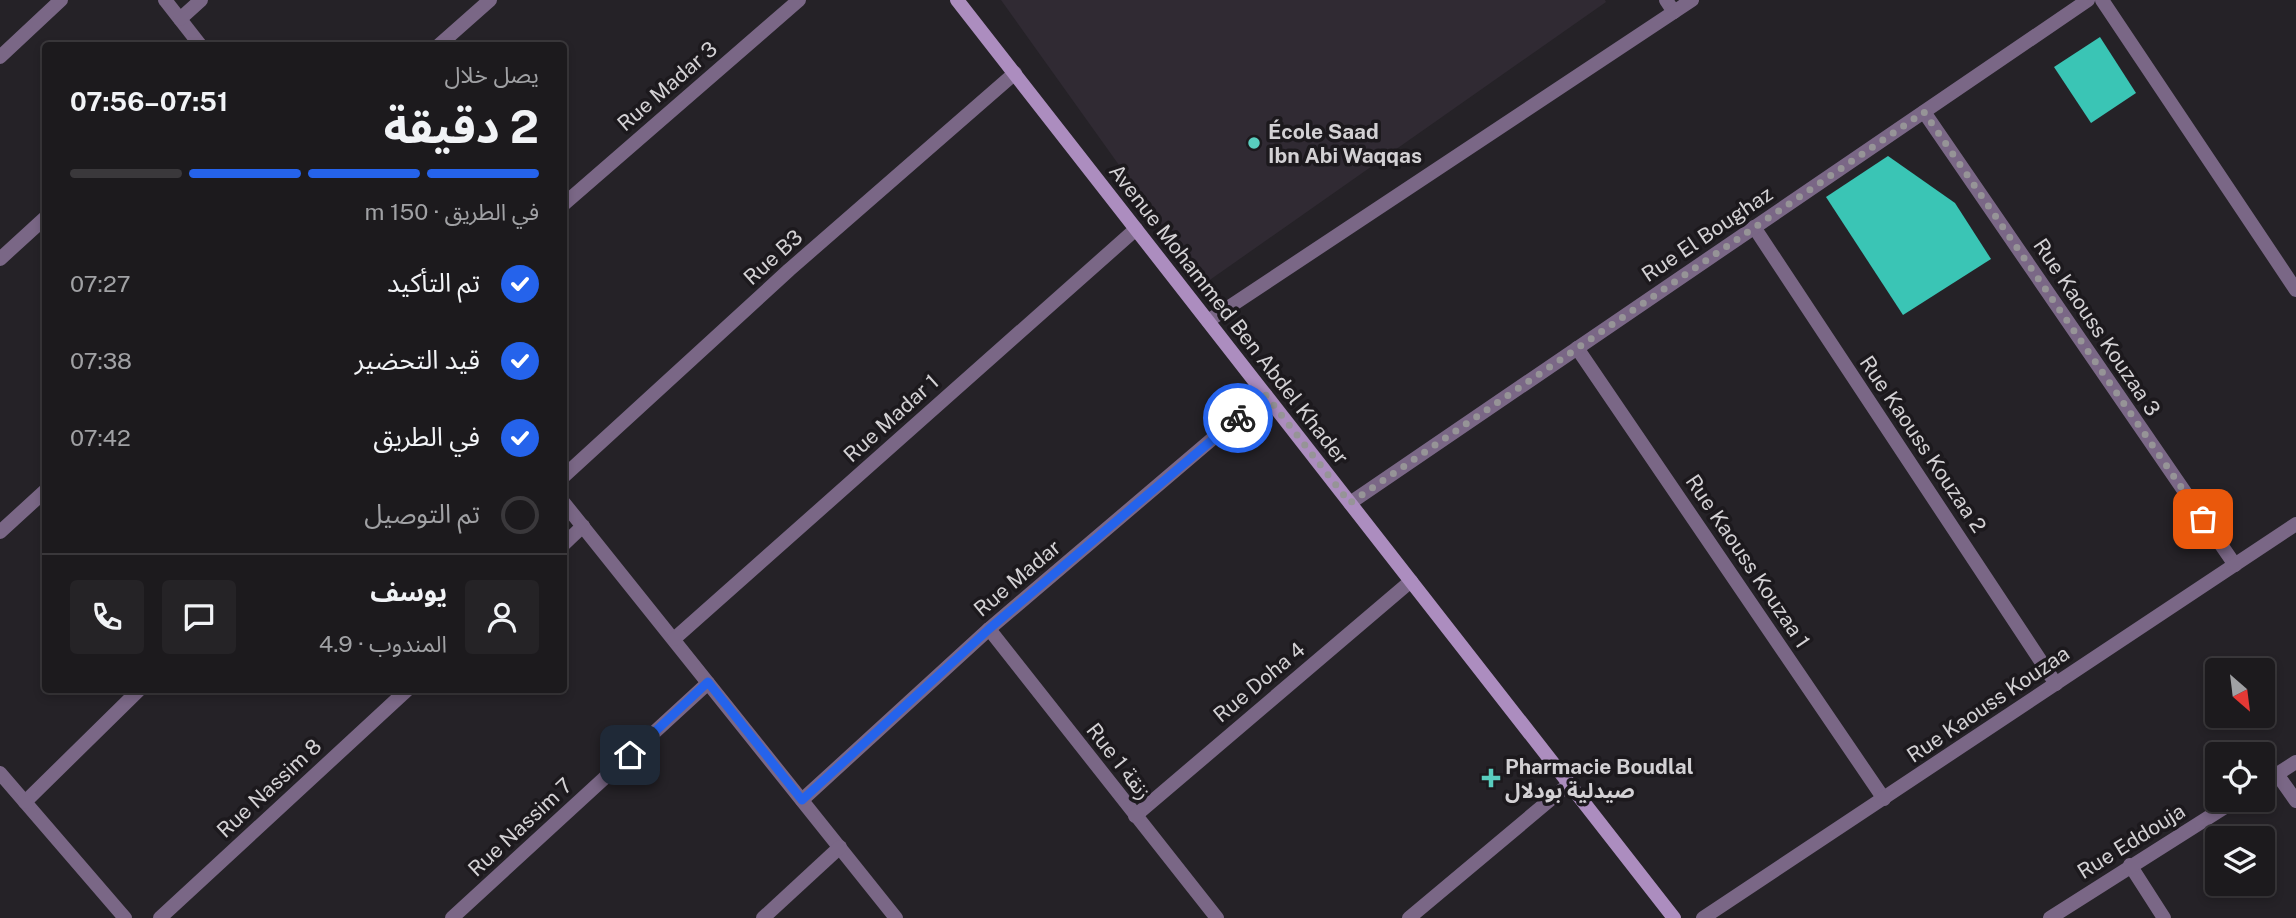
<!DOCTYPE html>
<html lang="ar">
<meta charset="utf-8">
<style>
:root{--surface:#1c1a1d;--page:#252326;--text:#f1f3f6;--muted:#a0a1a4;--line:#3a383b;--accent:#2563eb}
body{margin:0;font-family:"Public Sans","Noto Sans Arabic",sans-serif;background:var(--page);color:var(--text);direction:rtl;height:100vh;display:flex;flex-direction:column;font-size:26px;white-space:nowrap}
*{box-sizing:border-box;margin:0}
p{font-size:23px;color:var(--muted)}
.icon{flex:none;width:38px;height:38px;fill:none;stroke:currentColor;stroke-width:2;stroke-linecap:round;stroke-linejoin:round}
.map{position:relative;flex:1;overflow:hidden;direction:ltr}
.panel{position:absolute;left:42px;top:42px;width:525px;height:651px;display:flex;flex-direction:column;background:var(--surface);border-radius:7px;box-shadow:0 4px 10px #0003,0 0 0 2px var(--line);direction:rtl}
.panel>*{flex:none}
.needle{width:46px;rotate:152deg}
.fabs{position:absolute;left:2205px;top:658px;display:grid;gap:14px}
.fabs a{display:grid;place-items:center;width:70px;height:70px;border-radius:7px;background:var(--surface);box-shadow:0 4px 10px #0003,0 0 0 2px var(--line);font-size:35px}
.pin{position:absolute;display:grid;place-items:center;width:60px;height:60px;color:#fff;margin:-30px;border-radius:14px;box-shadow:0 4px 10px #0006}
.courier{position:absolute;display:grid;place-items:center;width:70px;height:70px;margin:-35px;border:5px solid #2563eb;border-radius:50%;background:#fff;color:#222;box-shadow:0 2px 9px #0007}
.summary em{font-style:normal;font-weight:700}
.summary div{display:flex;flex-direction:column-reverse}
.summary{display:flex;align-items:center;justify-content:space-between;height:119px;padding:0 28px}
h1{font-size:46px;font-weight:700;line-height:52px}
.bar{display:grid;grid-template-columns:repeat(4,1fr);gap:10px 7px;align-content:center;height:84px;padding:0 28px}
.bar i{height:9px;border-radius:5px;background:var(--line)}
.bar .current{background:var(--accent)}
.bar p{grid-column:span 4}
.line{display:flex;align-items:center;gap:18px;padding:0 28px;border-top:2px solid var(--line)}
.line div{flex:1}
.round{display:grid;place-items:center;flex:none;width:74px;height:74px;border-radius:7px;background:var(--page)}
ol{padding:0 28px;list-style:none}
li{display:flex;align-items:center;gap:21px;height:77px}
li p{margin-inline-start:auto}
li .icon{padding:7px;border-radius:50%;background:var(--accent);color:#fff;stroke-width:4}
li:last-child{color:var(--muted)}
li i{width:38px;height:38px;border:4px solid var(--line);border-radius:50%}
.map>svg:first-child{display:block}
.built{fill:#302a33}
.building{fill:#3ac5b5}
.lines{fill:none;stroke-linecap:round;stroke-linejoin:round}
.street{stroke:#7a6786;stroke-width:14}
.secondary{stroke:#ac8dbf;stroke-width:14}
.done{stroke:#969497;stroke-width:7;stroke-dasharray:0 12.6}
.route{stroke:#2563eb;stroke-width:9}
.poi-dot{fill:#59cebf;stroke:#1c191d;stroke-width:2.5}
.labels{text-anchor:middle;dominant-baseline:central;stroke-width:7;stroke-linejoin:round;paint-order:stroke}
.street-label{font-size:21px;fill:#d3d1d4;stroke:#1c191d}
.poi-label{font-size:21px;font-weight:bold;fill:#d3d1d4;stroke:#1c191d;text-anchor:start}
</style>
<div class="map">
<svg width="2296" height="918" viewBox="0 0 2296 918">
<rect width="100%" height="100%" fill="#252227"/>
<polygon class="built" points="1001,0 1605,0 1606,2 1204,284"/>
<g class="building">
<polygon points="2100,37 2136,93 2091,123 2054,67"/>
<polygon points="1888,156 1955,203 1991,259 1903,315 1826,197"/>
</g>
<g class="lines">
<g class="street">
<polyline points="165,0 201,46"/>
<polyline points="1666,0 1674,12"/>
<polyline points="2102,0 2296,290"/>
<polyline points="180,19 201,0"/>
<polyline points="438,46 490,0"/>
<polyline points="0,57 61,0"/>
<polyline points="1924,112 2235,565"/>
<polyline points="564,204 799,0"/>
<polyline points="1754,227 2056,684"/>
<polyline points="0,259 46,217"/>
<polyline points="1208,321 1692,0"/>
<polyline points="1577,348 1884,799"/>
<polyline points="564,476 789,270 1015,73"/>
<polyline points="564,503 896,918"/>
<polyline points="1350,503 2088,0"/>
<polyline points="0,532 46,490"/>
<polyline points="564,544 583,526"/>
<polyline points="989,629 1217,918"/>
<polyline points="674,639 1136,229"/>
<polyline points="0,773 125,918"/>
<polyline points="2277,774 2296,801"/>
<polyline points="2263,783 2296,762"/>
<polyline points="802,800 989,629 1265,394"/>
<polyline points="25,802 139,690"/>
<polyline points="1135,816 1411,581"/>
<polyline points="2130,865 2164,918"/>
<polyline points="160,918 407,690"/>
<polyline points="452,918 708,683"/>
<polyline points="763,918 840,847"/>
<polyline points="1409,918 1569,784"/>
<polyline points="1703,918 2296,524"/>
<polyline points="2050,918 2236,800"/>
</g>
<polyline class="secondary" points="957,0 1674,918"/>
</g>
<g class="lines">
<polyline class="done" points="1238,418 1265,394 1350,503 1924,112 2203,519"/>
<polyline class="route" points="630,755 708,682 802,800 989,629 1238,418"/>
</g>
<g class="poi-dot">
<circle cx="1254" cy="143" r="7"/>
<path d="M1487.5 767.5h7v7h7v7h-7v7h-7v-7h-7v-7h7z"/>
</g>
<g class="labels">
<g class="street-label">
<text transform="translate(667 86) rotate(-41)">Rue Madar 3</text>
<text transform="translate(1707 234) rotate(-34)">Rue El Boughaz</text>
<text transform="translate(773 257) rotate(-42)">Rue B3</text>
<text transform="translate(1229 314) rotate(52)">Avenue Mohammed Ben Abdel Khader</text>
<text transform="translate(2097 327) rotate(56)">Rue Kaouss Kouzaa 3</text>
<text transform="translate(891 418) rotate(-42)">Rue Madar 1</text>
<text transform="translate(1923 444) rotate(56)">Rue Kaouss Kouzaa 2</text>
<text transform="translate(1748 561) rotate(56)">Rue Kaouss Kouzaa 1</text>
<text transform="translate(1017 578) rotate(-40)">Rue Madar</text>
<text transform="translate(1259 682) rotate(-40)">Rue Doha 4</text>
<text transform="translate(1988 704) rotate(-34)">Rue Kaouss Kouzaa</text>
<text transform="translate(1119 761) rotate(52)">Rue 1 زنقة</text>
<text transform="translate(269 788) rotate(-43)">Rue Nassim 8</text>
<text transform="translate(520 827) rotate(-43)">Rue Nassim 7</text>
<text transform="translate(2131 841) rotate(-32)">Rue Eddouja</text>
</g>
<g class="poi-label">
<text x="1268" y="131">École Saad<tspan x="1268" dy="24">Ibn Abi Waqqas</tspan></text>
<text x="1505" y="766">Pharmacie Boudlal<tspan x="1505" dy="24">صيدلية بودلال</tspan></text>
</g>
</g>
</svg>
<div class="fabs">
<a><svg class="needle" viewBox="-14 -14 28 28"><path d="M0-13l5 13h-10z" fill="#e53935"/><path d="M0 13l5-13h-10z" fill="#a0a1a4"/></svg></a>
<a><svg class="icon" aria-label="locate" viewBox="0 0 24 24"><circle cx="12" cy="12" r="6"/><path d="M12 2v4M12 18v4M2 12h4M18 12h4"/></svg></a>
<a><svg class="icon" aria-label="layers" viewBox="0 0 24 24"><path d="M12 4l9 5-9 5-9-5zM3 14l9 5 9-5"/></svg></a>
</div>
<div class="pin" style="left:2203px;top:519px;background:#ea580c"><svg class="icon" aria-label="bag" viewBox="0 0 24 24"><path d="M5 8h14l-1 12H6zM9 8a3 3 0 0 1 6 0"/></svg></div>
<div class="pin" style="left:630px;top:755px;background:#1f2937"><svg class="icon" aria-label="home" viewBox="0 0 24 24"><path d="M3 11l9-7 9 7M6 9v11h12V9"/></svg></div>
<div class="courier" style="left:1238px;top:418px"><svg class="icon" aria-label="bike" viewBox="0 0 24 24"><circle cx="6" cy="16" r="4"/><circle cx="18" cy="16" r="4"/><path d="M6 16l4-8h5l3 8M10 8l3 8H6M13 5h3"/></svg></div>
<section class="panel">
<div class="summary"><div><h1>2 دقيقة</h1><p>يصل خلال</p></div><em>07:51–07:56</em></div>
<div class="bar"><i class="current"></i><i class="current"></i><i class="current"></i><i></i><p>في الطريق · 150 m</p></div>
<ol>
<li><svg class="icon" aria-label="check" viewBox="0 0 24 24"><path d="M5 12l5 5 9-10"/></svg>تم التأكيد<p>07:27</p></li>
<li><svg class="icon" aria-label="check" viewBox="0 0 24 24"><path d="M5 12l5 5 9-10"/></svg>قيد التحضير<p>07:38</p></li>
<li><svg class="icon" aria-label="check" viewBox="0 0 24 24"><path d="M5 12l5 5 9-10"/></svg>في الطريق<p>07:42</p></li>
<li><i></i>تم التوصيل</li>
</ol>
<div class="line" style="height:126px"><a class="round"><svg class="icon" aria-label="person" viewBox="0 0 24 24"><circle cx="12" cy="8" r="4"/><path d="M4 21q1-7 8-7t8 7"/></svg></a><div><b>يوسف</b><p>المندوب · 4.9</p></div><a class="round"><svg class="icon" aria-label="chat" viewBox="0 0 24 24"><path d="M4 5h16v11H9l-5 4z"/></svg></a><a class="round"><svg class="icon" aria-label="phone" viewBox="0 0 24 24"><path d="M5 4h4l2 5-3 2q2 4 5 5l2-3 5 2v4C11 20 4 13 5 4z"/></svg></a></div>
</section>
</div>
